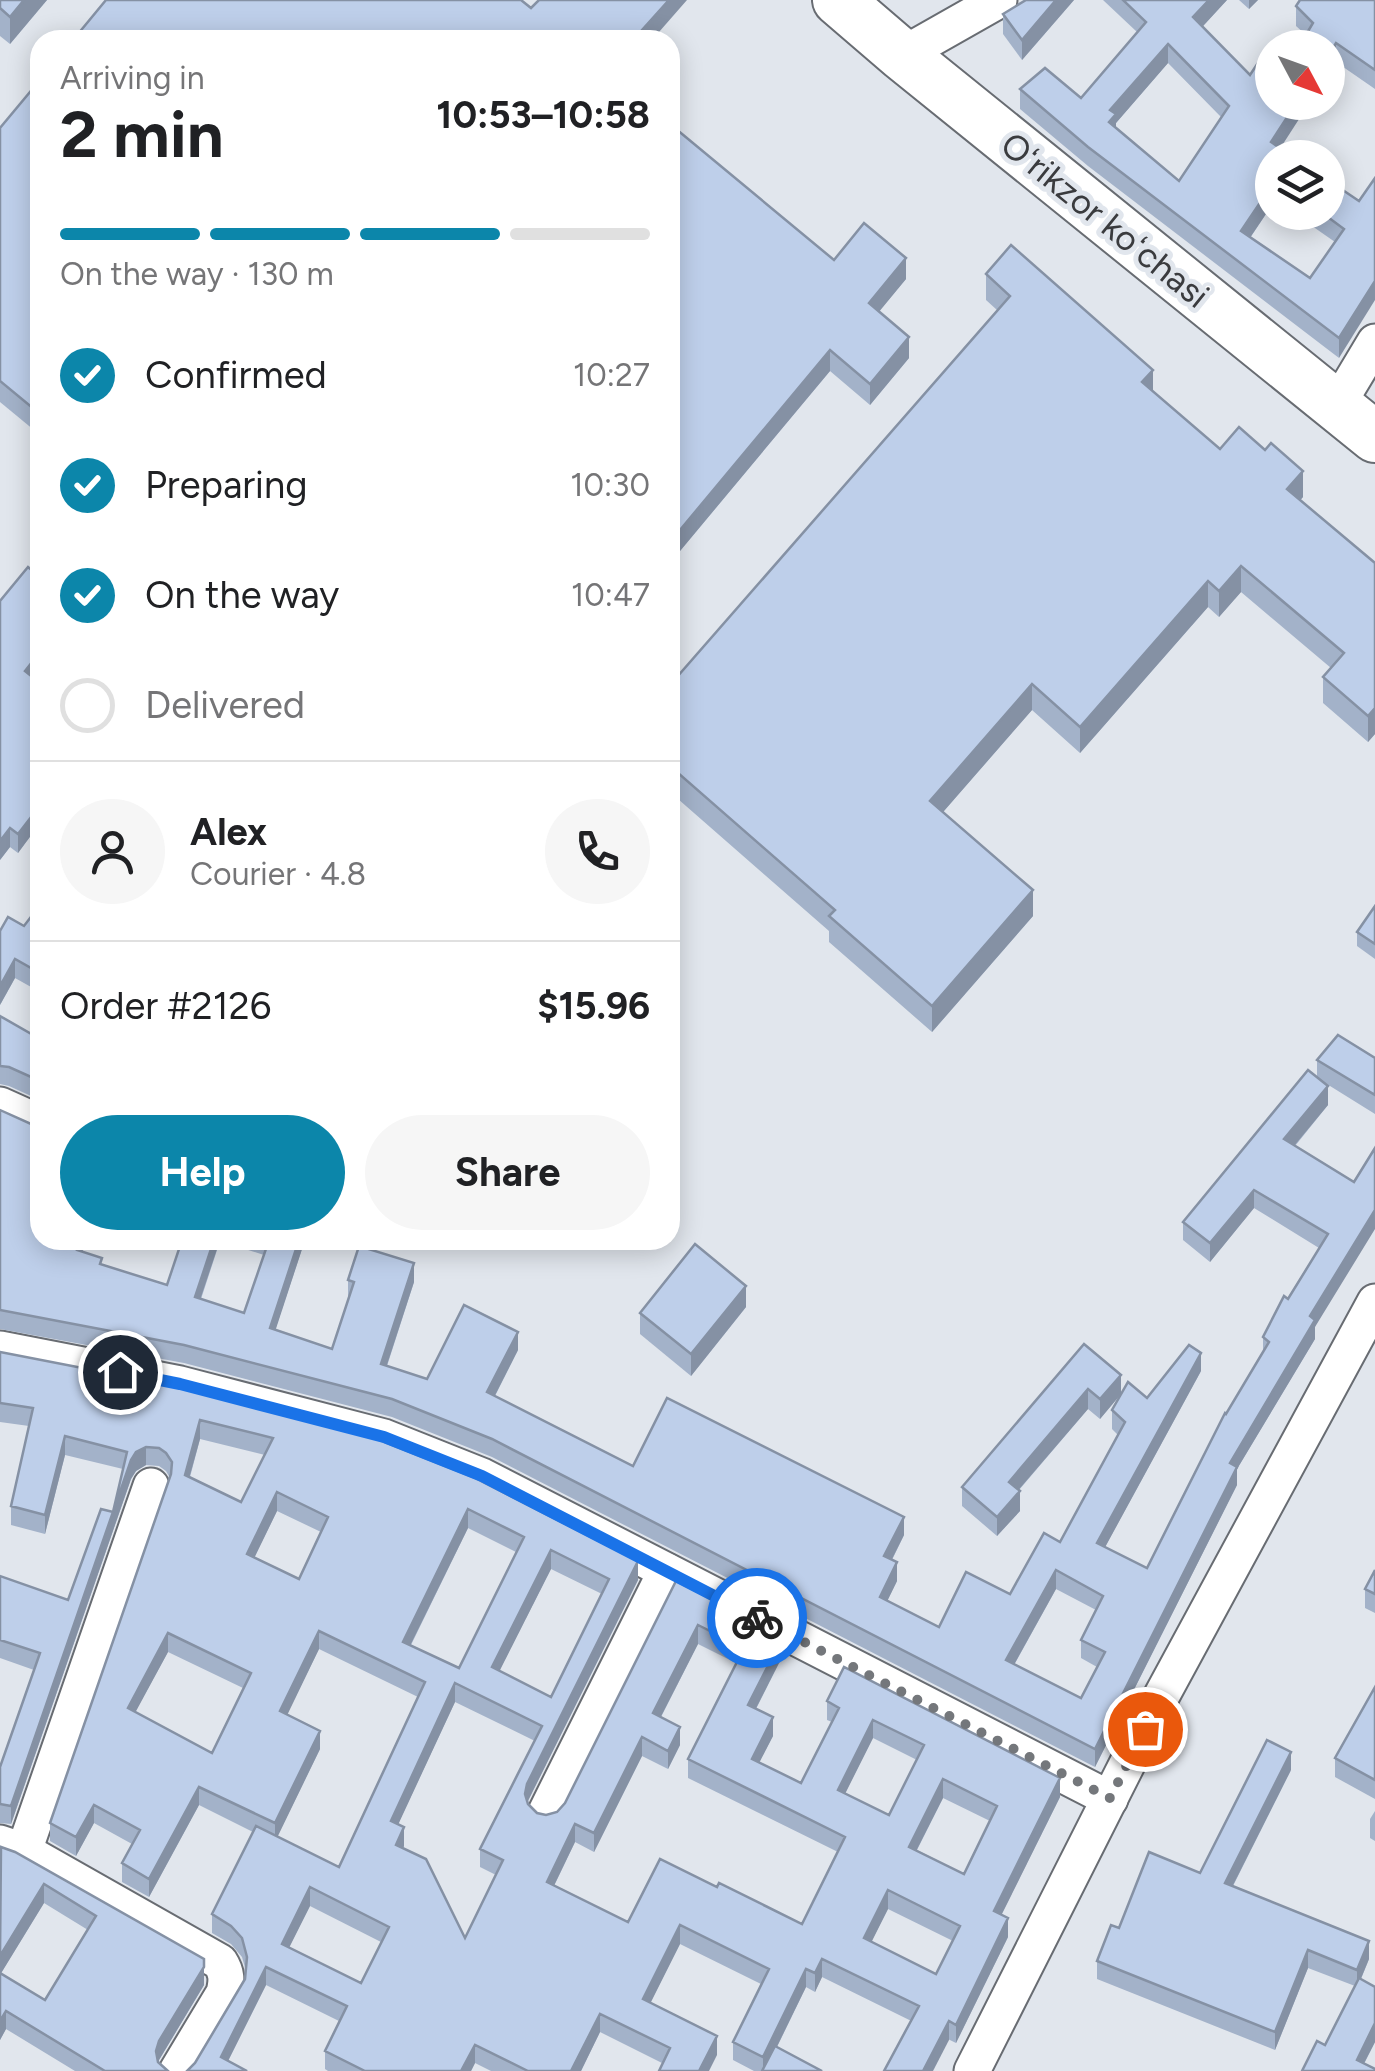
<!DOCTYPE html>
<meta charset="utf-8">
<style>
:root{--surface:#fff;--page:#f6f6f6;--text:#202124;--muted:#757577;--line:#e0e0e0;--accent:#0c86aa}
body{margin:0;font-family:Figtree,sans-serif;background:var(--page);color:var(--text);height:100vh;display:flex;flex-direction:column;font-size:38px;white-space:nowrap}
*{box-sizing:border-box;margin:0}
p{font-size:32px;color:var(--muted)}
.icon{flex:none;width:55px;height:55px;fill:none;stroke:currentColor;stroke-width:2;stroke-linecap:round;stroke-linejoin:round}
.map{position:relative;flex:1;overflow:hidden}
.side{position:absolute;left:30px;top:30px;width:650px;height:1220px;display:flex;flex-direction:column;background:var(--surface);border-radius:30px;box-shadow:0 5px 25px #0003}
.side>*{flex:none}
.needle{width:65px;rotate:131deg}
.buttons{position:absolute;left:1255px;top:30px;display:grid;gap:20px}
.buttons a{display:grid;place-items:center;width:90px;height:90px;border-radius:50%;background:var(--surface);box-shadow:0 5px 25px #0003;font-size:50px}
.pin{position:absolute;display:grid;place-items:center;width:85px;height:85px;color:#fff;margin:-42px;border:5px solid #fff;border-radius:50%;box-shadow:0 2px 10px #0007}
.courier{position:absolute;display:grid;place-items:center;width:100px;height:100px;margin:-50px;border:8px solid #1a73e8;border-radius:50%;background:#fff;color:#222;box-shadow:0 2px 12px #0007}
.headline em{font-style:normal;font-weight:700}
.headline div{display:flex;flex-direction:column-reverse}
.headline{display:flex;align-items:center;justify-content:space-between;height:170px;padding:0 30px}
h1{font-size:65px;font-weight:700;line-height:75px}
.bar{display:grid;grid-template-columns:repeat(4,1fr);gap:15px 10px;align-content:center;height:120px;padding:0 30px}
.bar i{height:12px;border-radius:8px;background:var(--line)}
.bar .active{background:var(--accent)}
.bar p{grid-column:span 4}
.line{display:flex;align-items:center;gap:25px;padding:0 30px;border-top:2px solid var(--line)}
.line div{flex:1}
.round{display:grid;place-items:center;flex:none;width:105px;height:105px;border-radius:52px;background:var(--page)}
ol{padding:0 30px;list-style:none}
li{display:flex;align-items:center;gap:30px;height:110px}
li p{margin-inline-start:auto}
li .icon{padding:10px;border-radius:50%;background:var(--accent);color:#fff;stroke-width:4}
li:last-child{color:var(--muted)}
li i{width:55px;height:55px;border:5px solid var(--line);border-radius:50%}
.button{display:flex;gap:20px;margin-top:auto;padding:20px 30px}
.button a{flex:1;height:115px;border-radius:60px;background:var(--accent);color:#fff;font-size:40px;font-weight:700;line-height:115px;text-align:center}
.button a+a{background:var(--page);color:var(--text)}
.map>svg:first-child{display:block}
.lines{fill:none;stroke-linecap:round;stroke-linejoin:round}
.street-casing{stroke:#686c72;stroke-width:39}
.secondary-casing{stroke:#686c72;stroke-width:54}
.street{stroke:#fff;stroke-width:35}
.secondary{stroke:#fff;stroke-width:50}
.wall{fill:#a3b2c9;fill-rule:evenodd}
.shaded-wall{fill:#8591a4}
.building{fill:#becfea;stroke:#8591a4;stroke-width:2.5;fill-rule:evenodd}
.done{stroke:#74777b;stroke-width:10;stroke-dasharray:0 18}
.route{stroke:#1a73e8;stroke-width:12}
.labels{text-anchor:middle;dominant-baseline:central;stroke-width:10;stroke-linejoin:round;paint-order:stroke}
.street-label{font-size:35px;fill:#3a3b3e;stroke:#e1e6ed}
</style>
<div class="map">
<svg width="1375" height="2071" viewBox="0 0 1375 2071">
<rect width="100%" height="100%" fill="#e1e6ed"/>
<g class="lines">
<defs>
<g id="street">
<polyline points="902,55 999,0"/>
<polyline points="1336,407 1375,342"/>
<polyline points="0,1105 40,1123"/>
<polyline points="0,1349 180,1384 384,1437 482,1476 1110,1799"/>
<polyline points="546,1812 666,1571"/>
<path d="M0,1843l24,8 196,111c7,11 7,18 4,31l-47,78"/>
<polyline points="24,1851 151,1486"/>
<polyline points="972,2071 1162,1695 1375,1302"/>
</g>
<polyline id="secondary" points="838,0 902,55 1375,437"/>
</defs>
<use href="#street" class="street-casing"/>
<use href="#secondary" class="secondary-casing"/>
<use href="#street" class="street"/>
<use href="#secondary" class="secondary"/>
</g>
<g class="wall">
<polygon points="0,0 47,0 10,44 0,36"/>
<polygon points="1026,0 1074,0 1022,60 1003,34 1003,14"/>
<path d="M1103,0h124l-25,27 70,75h38l-38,56v47l-22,33 60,40 25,-36 -43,-30h36l31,-11 -20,157 -251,-192 -68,-57v-20l61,9 56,-66zM1168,63l53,54 -42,64 -63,-53v-5z"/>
<polygon points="1239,0 1258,0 1249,9"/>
<polygon points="1375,0 1375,89 1336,62 1328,75 1328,48 1306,35 1296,26 1296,6"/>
<polygon points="40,80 40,435 0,402 0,128"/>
<polygon points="670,124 834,260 906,279 879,311 909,358 870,405 830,371 670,563"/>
<polygon points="986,274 1153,392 1220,449 1303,497 1300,500 1375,563 1375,734 1368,742 1323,703 1323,677 1331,668 1241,592 1219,617 1208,607 1080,753 1032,710 943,812 1033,916 932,1032 829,942 829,931 670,792 670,685 997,310 986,300"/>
<polygon points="34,678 40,683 40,834 35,830 18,853 10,847 0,860"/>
<polygon points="40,905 40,992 15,978 0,1005 24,926"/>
<polygon points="1375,906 1375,959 1357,946 1357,932"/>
<polygon points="0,1016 40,1039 40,1100 9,1086 0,1084"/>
<path d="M1375,1058v56l-53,-33 6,24 -33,41 59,36 -39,145v12l-78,130v16l-142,282 -603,-310 -100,-40 -208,-54 -184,-34v-219l86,130 -4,12 20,12 65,21 15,-45h123l-30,90 57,19 16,-50v-19l66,2 -27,84 40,13 91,-29 -23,46 138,70 271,69 -12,25 5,21 -10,20 52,26 71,-33 50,-52 58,-107 -6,-6v-19l8,-15 -20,24 -12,-10 -69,81 1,21 -23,25 -35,-30v-19l122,-143 37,50 26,4 54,-27 -96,176 42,21 79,-154 37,-61v-16l56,-89 -65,-40 -44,54 -27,-22v-18l134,-145v-17zM220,1241l44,14 -20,58 -43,-14zM1056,1589l40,21 -15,30v18l16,9 -16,31 -67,-33z"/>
<polygon points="746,1307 691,1376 640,1334 640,1313"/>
<path d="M0,1352l175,34 463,194 -111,222 10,11 9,2 11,-3 8,-9 111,-222 107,74 -27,54 17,27 -14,26 42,21 31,-61 -5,-2v-19l233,96 -59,118 7,22 -52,106 -134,-66 -7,15 -9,-5 -29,60 45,24h-68l-21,-11v-18l28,-58 -81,-40 -30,59 67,52 -55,8 -62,-31 -19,39h-90l-16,-8 -4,8h-143l-3,-2v-18l14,-30 -73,-36 -38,76 -33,2 50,-84 1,-8 -4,-14 -11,-13 -19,-11v-19l41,-82 -54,-27 -50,92 -27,-15v-19l10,-19 -38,-21 -18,33 -26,-15v-18l120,-345 -4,-7 -7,-5 -13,-1 -10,6 -5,8 -120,345 -11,-1v-56l34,-97 -34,-12v-82l68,24 45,-88 10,-43 -58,-14 -20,79 -34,-9v-19l18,-80 -29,-4zM200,1439l65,16 -24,47 -51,-25zM277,1511l44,21 -22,47 -45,-21zM468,1528l48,24 -57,116 -48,-23zM551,1569l51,25 -51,103 -52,-26zM698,1644l38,19 -48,96v19l150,74 -36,72 -85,-37 -89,35 -74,-36 21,-44 19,10 48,-96 26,13 12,-24 -19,-28zM319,1649l99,48 -79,170 -62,-30 43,-88 -33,-35zM168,1652l75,36 -31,65 -77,-41zM455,1702l80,39 -55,108v18l16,8 -31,63 -62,-90 1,-2 -6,-22zM873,1738l44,22 -28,55 -44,-22zM943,1798l47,23 -26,53 -47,-24zM310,1906l71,36 -20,41 -72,-36zM888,1909l65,32 -17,33 -65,-32z"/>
<polygon points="1375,1570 1375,1613 1365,1608 1365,1589"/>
<polygon points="1375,1687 1375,1799 1335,1777 1335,1758"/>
<polygon points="1291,1770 1233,1886 1369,1959 1361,1979 1375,1986 1375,2042 1364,2064 1325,2045 1355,1986 1308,1968 1275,2050 1097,1979 1097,1961 1119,1928 1200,1873"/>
<polygon points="1375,1811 1375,1841 1370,1838 1370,1819"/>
<path d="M0,1849l204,110v26l-45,75 -1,2 10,9h-93l-69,-42 -6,11zM44,1903l44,27 -43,70 -44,-27z"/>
</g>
<g class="shaded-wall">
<polygon points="24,0 47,0 10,44 10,17"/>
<polygon points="669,0 687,0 652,40 633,40"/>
<polygon points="1056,0 1074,0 1022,60 1022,40"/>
<polygon points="1209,0 1227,0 1193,37 1193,17"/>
<polygon points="1249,0 1258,0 1249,9"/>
<polygon points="1336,43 1336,62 1328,75 1328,56"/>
<polygon points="1168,44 1168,63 1116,123 1116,134 1109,142 1110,110"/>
<polygon points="1297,102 1310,102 1274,158 1271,142"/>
<polygon points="1272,185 1272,205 1241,251 1241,231"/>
<polygon points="906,258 906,279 869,324 869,303"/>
<polygon points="1375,281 1375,300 1339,358 1339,338"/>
<polygon points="909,337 909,358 870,405 870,384"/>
<polygon points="830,350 830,371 670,563 670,542"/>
<polygon points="1153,370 1153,395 1142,382"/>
<polygon points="1303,471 1303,497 1287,515 1287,489"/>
<polygon points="1241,566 1241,592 1219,617 1219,591"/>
<polygon points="1208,581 1208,607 1080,753 1080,727"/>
<polygon points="40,652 40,671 25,689 25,671"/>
<polygon points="1032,684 1032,710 930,827 930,801"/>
<polygon points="1375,708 1375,734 1368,742 1368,716"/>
<polygon points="35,812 35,830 18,853 18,834"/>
<polygon points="10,828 10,847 0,860 0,841"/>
<polygon points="1033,890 1033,916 932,1032 932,1006"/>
<polygon points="15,959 15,978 0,1005 0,986"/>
<polygon points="1328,1086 1328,1105 1284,1158 1284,1139"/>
<polygon points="1254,1190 1254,1208 1210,1262 1210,1243"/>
<polygon points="1375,1210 1375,1229 1315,1327 1315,1339 1237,1469 1237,1485 1095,1767 1095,1749 1230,1463 1310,1316"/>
<polygon points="80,1240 86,1240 77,1269 77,1250"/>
<polygon points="214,1240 220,1240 195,1315 195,1297"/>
<polygon points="299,1240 305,1240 270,1347 270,1328"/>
<polygon points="414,1263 414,1282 381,1383 381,1364"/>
<polygon points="746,1286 746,1307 691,1376 691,1354"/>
<polygon points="518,1332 518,1350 487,1411 487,1392"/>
<polygon points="1201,1353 1201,1371 1097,1562 1097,1543"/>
<polygon points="1121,1375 1121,1394 1100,1419 1100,1399"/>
<polygon points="1088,1389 1088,1409 1009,1501 1009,1482"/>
<polygon points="200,1420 200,1439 185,1493 185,1475"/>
<polygon points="65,1436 65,1455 45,1534 45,1515"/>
<polygon points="146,1447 146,1465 136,1471 131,1479 11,1824 11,1806 131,1460 136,1452"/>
<polygon points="1020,1491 1020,1511 997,1536 997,1517"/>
<polygon points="277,1492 277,1511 247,1573 247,1554"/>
<polygon points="468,1509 468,1528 403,1660 403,1642"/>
<polygon points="904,1517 904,1535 884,1575 884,1556"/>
<polygon points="551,1550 551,1569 492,1686 492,1667"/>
<polygon points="638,1561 638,1580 527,1803 525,1794 527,1784"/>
<polygon points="897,1562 897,1581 880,1616 880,1597"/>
<polygon points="1056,1570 1056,1589 1006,1679 1006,1660"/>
<polygon points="698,1625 698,1644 653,1732 653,1713"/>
<polygon points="319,1631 319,1649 280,1730 280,1711"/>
<polygon points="168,1633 168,1652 128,1726 128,1708"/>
<polygon points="783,1636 783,1655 748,1724 748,1705"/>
<polygon points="455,1683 455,1702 391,1840 391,1821"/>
<polygon points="773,1717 773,1736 752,1777 752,1759"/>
<polygon points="873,1720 873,1738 838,1808 838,1790"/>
<polygon points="680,1727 680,1745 668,1769 668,1751"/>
<polygon points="320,1731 320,1749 275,1842 275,1823"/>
<polygon points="642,1737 642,1756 594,1852 594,1833"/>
<polygon points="1291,1752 1291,1770 1225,1901 1225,1883"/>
<polygon points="1060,1778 1060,1797 994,1930 994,1911"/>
<polygon points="943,1779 943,1798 909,1865 909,1847"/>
<polygon points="199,1787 199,1805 149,1897 149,1879"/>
<polygon points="94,1805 94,1823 76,1856 76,1837"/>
<polygon points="575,1824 575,1842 547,1900 547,1882"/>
<polygon points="404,1827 404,1846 396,1863 396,1845"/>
<polygon points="44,1884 44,1903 0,1975 0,1956"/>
<polygon points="310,1887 310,1906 282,1962 282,1944"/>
<polygon points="888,1890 888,1909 864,1957 864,1938"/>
<polygon points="1008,1918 1008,1937 956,2043 956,2025"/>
<polygon points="680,1925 680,1944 643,2018 643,1999"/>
<polygon points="1369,1941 1369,1959 1357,1988 1357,1970"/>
<polygon points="1308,1950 1308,1968 1275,2050 1275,2032"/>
<polygon points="822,1959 822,1977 815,1992 815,1973"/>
<polygon points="204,1967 204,1985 159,2060 156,2070 156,2051 159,2041"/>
<polygon points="266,1967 266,1985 223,2071 221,2057"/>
<polygon points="806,1969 806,1987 765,2071 763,2071 763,2057"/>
<polygon points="6,2011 6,2029 0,2040 0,2021"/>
<polygon points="600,2014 600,2032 581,2071 571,2071"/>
<polygon points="949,2021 949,2040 933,2071 923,2071"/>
<polygon points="1375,2023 1375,2042 1360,2071 1357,2060"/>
<polygon points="717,2036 717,2055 709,2071 699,2071"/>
<polygon points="475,2045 475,2063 471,2071 461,2071"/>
</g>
<g class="building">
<polygon points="0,0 24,0 10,17 0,8"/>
<polygon points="106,0 521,0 531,8 539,0 669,0 633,40 73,40"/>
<polygon points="1026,0 1056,0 1022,40 1003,14"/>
<path d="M1123,0h86l-16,17 57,58 17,-26 5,4v49h25l-26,40 23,16h-22v27l-31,46 69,47 34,-49 -23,-17h7v-32l31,21 16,-23v103l-36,57 -251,-191 -68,-58 25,-21 36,30 65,-76zM1168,44l61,62 -50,75 -70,-59 7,-8 -6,-4z"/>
<polygon points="1300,0 1375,0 1375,70 1336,43 1328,56 1328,48 1298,48 1313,23 1296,6"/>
<polygon points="40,80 40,414 0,381 0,128"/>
<polygon points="670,124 834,260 864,223 906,258 869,303 909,337 870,384 830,350 670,542"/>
<polygon points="1011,245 1153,370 1142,382 1220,449 1239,427 1265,450 1271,443 1303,471 1287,489 1375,563 1375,708 1368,716 1323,677 1344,653 1241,566 1219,591 1208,581 1080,727 1032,684 930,801 1033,890 932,1006 829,916 835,910 670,766 670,685 1010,296 986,274"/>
<polygon points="28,567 40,577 40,652 25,671 40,683 40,816 35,812 18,834 10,828 0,841 0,601"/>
<polygon points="40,905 40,973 15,959 0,986 0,931 8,917 24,926"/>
<polygon points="1375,906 1375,944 1357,932"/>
<polygon points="0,1016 40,1039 40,1081 9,1067 0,1066"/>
<polygon points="1338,1035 1375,1058 1375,1095 1317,1060"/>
<path d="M1308,1070l20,16 -44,53 70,43 21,-34v62l-65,106 5,4 -85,143 7,4 -142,282 -603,-310 -100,-40 -208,-54 -184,-35v-200l31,14 9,1v115h40l-3,10 25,8 -2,6 67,21 15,-45h32l-19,57 49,16 25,-73h30l-29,88 62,21 22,-67 -6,-2 11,-34 55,17 -33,101 46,15 37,-74 54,27 -31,60 146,74 34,-68 237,119 -20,39 13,6 -17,35 59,30 27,-55 44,22 34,-61 16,9 65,-120 -13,-12 16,-28 19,16 42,-53 12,8 -104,190 50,25 78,-155 1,1 43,-72 -6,-5 21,-41 4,3 40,-65 -74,-44 -44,53 -27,-21zM1056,1570l47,26 -22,44 24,12 -24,46 -75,-38z"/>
<polygon points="695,1244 746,1286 691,1354 640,1313"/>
<polygon points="1084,1344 1121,1375 1100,1399 1088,1389 1009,1482 1020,1491 997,1517 962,1487"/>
<path d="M0,1352l175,34 202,53 96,38 165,84 -111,223 -2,10 3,10 9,9 9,2 11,-3 8,-9 111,-222 107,55 -35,69 25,12 -21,42 49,24 38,-75 -12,-7 17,-34 216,111 -66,133 14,7 -52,107 -7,-4 -26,50h-39l35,-65 -97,-47 -7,14 -9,-4 -43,88 -30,-15 36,-73 -89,-44 -37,74 74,37 -18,35h-40l11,-23 -70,-34 -29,57h-43l-53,-26 -14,26h-96l-40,-20 22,-45 -81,-39 -45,90 26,14h-60l8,-8 50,-84 2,-22 -5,-19 -11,-12 -19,-12 44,-88 83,41 86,-185 -106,-51 -39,80 40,20 -45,92 -76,-36 -50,92 -27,-16 18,-33 -46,-25 -18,32 -26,-14 121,-349 1,-12 -6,-9 -7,-5 -13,-1 -10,5 -5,8 -120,346 -11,-2v-37l40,-114 -40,-13v-64l68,24 33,-91 12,3 14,-60 -62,-16 -20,79 -34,-9 22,-98 -33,-5zM200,1420l73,18 -32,64 -56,-27zM277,1492l51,25 -29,62 -52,-25zM468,1509l56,28 -65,131 -56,-26zM551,1550l58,29 -58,118 -59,-30zM698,1625l46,23 -56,111 157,78 -43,87 -83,-41 -2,4 -57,-28 -32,63 -81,-40 28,-58 19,9 48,-96 26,14 12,-24 -27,-14zM168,1633l83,40 -39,80 -84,-45zM455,1683l87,43 -62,123 23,11 -38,78 -39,-79 -30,-14 8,-18 -13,-6zM873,1720l51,25 -35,70 -51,-25zM943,1779l54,27 -33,68 -55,-27zM310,1887l79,40 -28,56 -79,-39zM888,1890l72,36 -24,48 -72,-36z"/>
<polygon points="1375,1570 1375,1594 1365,1589"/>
<polygon points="1375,1687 1375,1780 1335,1758"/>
<polygon points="1267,1740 1291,1752 1225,1883 1369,1941 1357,1970 1308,1950 1275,2032 1097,1961 1111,1925 1119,1928 1149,1852 1200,1873"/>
<polygon points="1,1847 15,1852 204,1959 204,1967 159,2041 156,2051 158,2062 168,2071 105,2071 6,2011 0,2021 0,1973 45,2000 96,1916 44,1884 0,1956"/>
<polygon points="1359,1978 1375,1987 1375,2023 1357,2060 1375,2069 1375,2071 1302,2071 1317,2041 1325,2045"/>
<polygon points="775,2046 822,2071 762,2071"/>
</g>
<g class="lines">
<polyline class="done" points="757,1618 1110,1798 1145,1729"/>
<polyline class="route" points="120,1372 180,1384 384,1437 482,1476 757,1618"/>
</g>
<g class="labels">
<g class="street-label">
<text transform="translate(1105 220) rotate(39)">Oʻrikzor koʻchasi</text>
</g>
</g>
</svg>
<div class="buttons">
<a><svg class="needle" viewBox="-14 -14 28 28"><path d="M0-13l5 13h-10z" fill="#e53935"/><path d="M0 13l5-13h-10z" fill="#757577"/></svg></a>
<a><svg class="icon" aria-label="layers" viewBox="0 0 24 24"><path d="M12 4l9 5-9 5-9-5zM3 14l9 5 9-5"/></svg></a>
</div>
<div class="pin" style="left:1145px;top:1729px;background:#ea580c"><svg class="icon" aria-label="bag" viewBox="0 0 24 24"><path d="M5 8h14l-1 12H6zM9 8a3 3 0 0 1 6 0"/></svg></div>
<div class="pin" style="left:120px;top:1372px;background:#1f2937"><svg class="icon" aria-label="home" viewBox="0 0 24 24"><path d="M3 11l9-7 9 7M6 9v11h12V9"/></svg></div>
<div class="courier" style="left:757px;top:1618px"><svg class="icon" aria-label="bike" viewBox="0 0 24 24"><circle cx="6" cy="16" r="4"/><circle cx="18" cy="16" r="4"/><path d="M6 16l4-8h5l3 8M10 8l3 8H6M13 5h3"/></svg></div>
<section class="side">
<div class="headline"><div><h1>2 min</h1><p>Arriving in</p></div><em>10:53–10:58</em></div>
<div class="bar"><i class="active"></i><i class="active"></i><i class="active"></i><i></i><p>On the way · 130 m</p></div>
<ol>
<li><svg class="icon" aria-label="check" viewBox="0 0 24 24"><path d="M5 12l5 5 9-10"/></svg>Confirmed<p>10:27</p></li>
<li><svg class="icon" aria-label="check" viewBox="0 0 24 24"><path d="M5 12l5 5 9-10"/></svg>Preparing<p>10:30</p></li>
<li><svg class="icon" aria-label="check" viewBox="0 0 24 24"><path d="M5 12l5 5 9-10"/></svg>On the way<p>10:47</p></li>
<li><i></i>Delivered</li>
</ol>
<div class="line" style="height:180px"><a class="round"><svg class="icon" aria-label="person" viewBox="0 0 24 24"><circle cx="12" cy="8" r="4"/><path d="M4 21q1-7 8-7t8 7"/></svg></a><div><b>Alex</b><p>Courier · 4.8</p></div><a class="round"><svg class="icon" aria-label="phone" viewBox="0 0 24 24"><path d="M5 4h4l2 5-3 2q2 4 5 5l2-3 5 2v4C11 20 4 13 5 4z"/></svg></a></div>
<div class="line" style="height:130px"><div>Order #2126</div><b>$15.96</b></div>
<div class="button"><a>Help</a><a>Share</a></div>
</section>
</div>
